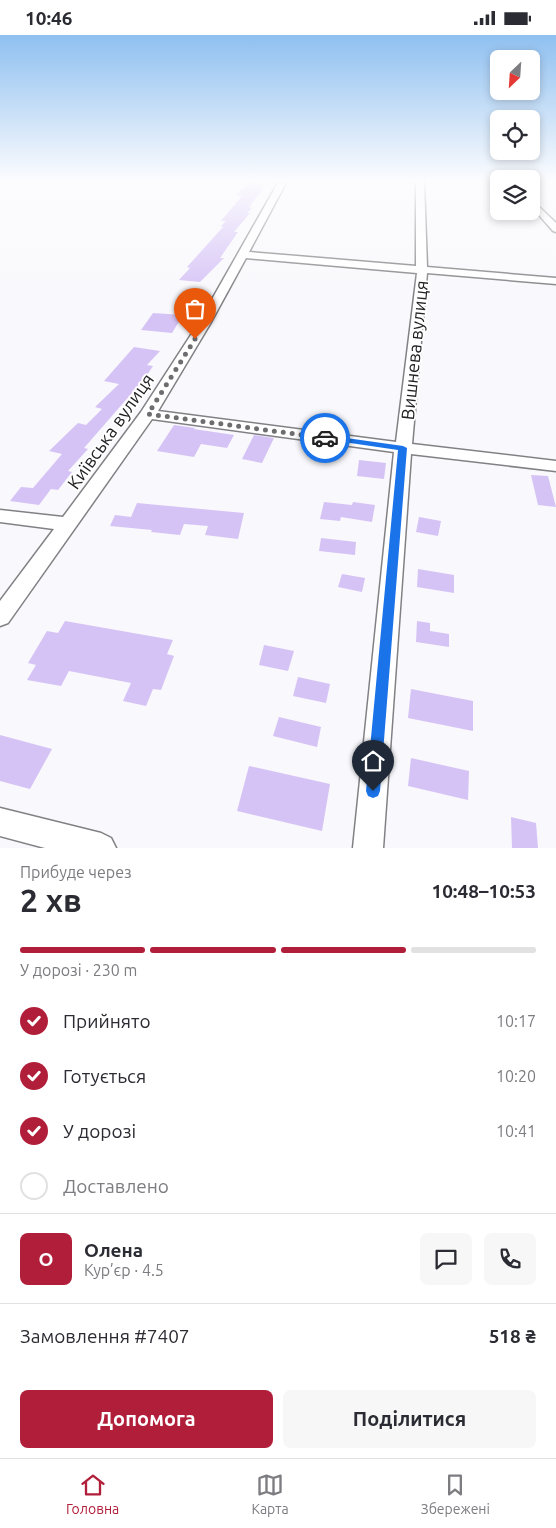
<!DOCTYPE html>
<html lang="uk">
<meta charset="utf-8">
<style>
:root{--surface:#fff;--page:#f7f7f7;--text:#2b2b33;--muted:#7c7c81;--line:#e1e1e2;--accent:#b11e39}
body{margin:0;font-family:Ubuntu,sans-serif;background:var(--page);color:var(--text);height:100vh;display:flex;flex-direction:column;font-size:19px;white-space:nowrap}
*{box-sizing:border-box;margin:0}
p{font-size:16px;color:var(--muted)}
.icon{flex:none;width:28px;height:28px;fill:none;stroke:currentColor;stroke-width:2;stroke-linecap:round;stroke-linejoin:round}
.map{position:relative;height:813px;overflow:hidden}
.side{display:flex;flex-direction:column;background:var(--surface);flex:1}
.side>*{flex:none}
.needle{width:32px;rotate:205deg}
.tools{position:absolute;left:490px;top:15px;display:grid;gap:10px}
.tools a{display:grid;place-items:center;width:50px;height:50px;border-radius:8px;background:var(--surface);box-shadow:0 2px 8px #0003;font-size:25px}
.pin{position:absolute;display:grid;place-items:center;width:42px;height:42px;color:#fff;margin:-51px -21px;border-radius:50% 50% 50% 0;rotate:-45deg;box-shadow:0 0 5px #0007}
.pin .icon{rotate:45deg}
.courier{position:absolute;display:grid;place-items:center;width:50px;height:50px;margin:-25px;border:4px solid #1a73e8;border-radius:50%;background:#fff;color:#222;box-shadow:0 1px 6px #0007}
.head em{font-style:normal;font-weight:600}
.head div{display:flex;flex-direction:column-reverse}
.head{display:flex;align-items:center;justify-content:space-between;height:85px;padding:0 20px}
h1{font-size:32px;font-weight:600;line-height:38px}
.bar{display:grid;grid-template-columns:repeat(4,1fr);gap:8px 5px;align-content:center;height:60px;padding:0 20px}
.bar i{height:6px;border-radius:4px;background:var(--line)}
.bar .selected{background:var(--accent)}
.bar p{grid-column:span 4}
.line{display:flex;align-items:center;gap:12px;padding:0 20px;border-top:1px solid var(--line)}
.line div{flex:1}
.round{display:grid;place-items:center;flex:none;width:52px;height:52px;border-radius:8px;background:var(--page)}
ol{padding:0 20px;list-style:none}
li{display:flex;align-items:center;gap:15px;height:55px}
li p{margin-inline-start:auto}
li .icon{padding:5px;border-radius:50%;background:var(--accent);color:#fff;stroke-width:4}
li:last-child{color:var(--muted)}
li i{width:28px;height:28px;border:2px solid var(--line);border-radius:50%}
.primary-button{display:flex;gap:10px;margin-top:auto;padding:10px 20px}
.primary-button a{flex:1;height:58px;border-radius:8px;background:var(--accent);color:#fff;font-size:20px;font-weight:600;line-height:58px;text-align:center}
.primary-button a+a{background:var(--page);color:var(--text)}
.status{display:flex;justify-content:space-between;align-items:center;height:35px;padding:0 25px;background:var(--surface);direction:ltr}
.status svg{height:14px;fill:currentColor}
.dock{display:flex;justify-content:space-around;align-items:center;height:70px;border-top:1px solid var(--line);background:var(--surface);font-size:14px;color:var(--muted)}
.dock a{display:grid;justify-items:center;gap:2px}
.dock .selected{color:var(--accent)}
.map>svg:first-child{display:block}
.building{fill:#d6c3f6}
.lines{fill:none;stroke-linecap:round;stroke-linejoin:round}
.minor-casing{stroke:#828084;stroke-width:3}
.minor{fill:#fff;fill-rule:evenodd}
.route{fill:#1a73e8}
.done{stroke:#6d6c6f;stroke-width:5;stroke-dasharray:0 9}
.labels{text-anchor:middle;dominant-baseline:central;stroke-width:4;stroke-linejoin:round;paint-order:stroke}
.street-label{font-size:18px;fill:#222123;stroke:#fff}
</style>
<div class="status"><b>10:46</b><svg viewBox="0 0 49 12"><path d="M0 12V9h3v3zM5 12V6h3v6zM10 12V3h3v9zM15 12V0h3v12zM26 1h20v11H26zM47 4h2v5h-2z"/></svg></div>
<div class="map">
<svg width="556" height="813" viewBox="0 0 556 813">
<rect width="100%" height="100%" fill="#f9f8fc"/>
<g class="building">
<polygon points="248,148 264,149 260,154 263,154 249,172 252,173 247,178 250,178 234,197 238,197 220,223 224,223 200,247 179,245 190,233 187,232 223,192 221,191 226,186 221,186 242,161 236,160"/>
<polygon points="153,278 183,280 172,298 141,295"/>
<polygon points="134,312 160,316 147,330 153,331 145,343 84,413 88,414 68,436 72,437 58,455 51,454 39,470 10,466 21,452 33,453 62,419 49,416 78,388 86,390 102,374 95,372 119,349 104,346"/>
<polygon points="174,390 195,393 194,394 234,400 227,413 201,409 194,422 157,416"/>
<polygon points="254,400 274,403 262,428 242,424"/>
<polygon points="359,425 386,428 384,444 357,441"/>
<polygon points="531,440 548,441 556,472 538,470"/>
<polygon points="324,467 352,470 353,467 375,470 372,487 341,482 340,486 320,484"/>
<polygon points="137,468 244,478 238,504 205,500 208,491 184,489 180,500 151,497 152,495 110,491 115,480 131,482"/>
<polygon points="419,482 441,486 438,501 416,497"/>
<polygon points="321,503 356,507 355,520 319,516"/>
<polygon points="418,534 454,540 454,558 417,552"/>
<polygon points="342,539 365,543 362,557 338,552"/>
<polygon points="65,586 173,605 167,619 174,621 161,655 153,654 146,671 123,666 131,648 69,636 61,651 27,645 36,630 28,628 47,596 58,598"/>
<polygon points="417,586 430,588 430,596 449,599 449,612 416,607"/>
<polygon points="264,610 294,616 288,636 259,630"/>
<polygon points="298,642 330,649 326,668 293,661"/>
<polygon points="411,654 473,666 473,696 408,683"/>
<polygon points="279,682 321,692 317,712 273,701"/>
<polygon points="0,700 52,714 30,754 0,746"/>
<polygon points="411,723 469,736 468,765 408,751"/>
<polygon points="249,731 330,749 322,796 237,776"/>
<polygon points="511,782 536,788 538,813 512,813"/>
</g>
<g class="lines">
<defs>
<g id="minor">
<path d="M279,146h8l-38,71 167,14v-85h8l3,86 129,11v6l-129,-11 -15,171 144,17v10l-145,-17 -28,394h-30l41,-396 -242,-33 -144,204 -8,3v-25l54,-72 -54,-7v-12l63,7 78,-105 57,-88zM246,223l171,15 -21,169 -238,-31 52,-87z"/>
<polygon points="531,164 556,188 556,197 553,196 531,171"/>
<polygon points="0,773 101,798 111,803 116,813 45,813 0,801"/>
</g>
</defs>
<use href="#minor" class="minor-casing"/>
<use href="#minor" class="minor"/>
</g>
<linearGradient id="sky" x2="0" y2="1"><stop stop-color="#8fc0f0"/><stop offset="0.56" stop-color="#fcfcfe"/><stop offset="1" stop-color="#fcfcfe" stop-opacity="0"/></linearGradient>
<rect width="556" height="260" fill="url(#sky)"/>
<polygon class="route" points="325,400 403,411 407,413 380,756 378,761 373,763 368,761 366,756 398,415 323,404 321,403"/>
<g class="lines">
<polyline class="done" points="195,304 148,379 325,403"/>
</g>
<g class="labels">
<g class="street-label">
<text transform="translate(414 315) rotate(-84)">Вишнева вулиця</text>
<text transform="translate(110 396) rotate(-55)">Київська вулиця</text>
</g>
</g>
</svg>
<div class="tools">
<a><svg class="needle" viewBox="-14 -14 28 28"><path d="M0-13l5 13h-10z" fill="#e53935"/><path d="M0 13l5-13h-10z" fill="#7c7c81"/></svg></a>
<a><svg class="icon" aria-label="locate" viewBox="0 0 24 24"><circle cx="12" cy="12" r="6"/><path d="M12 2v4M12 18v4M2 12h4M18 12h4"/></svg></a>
<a><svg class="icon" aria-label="layers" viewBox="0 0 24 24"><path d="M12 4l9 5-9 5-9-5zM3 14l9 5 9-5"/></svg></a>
</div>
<div class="pin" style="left:195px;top:304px;background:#ea580c"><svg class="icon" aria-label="bag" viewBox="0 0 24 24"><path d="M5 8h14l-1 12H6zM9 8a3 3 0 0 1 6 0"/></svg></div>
<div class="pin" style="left:373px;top:756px;background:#1f2937"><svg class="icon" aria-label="home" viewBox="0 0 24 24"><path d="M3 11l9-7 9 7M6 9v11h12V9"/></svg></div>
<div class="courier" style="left:325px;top:403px"><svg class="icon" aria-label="car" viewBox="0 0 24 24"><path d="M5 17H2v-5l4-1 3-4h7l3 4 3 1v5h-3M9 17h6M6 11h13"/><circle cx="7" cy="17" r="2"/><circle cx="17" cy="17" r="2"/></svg></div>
</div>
<section class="side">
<div class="head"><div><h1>2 хв</h1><p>Прибуде через</p></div><em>10:48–10:53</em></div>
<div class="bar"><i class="selected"></i><i class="selected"></i><i class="selected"></i><i></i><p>У дорозі · 230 m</p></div>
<ol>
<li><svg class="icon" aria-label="check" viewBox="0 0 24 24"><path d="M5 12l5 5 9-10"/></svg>Прийнято<p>10:17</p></li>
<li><svg class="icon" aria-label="check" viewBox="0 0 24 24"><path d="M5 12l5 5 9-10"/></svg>Готується<p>10:20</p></li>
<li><svg class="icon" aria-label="check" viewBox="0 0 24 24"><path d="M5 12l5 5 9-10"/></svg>У дорозі<p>10:41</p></li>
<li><i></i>Доставлено</li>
</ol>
<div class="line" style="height:90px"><b class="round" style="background:var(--accent);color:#fff">О</b><div><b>Олена</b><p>Кур’єр · 4.5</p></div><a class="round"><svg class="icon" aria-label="chat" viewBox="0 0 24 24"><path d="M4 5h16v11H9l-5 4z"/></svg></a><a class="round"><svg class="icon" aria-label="phone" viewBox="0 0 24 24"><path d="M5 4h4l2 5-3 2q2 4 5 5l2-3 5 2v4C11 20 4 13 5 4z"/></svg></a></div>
<div class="line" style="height:65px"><div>Замовлення #7407</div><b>518 ₴</b></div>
<div class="primary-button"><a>Допомога</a><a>Поділитися</a></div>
</section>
<nav class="dock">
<a class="selected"><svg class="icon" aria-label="home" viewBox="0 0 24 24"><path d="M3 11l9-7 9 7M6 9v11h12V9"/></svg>Головна</a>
<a><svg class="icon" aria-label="map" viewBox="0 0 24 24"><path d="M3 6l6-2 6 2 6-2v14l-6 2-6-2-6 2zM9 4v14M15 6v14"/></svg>Карта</a>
<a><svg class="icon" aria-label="saved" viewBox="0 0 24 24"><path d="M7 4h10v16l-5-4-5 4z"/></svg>Збережені</a>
</nav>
